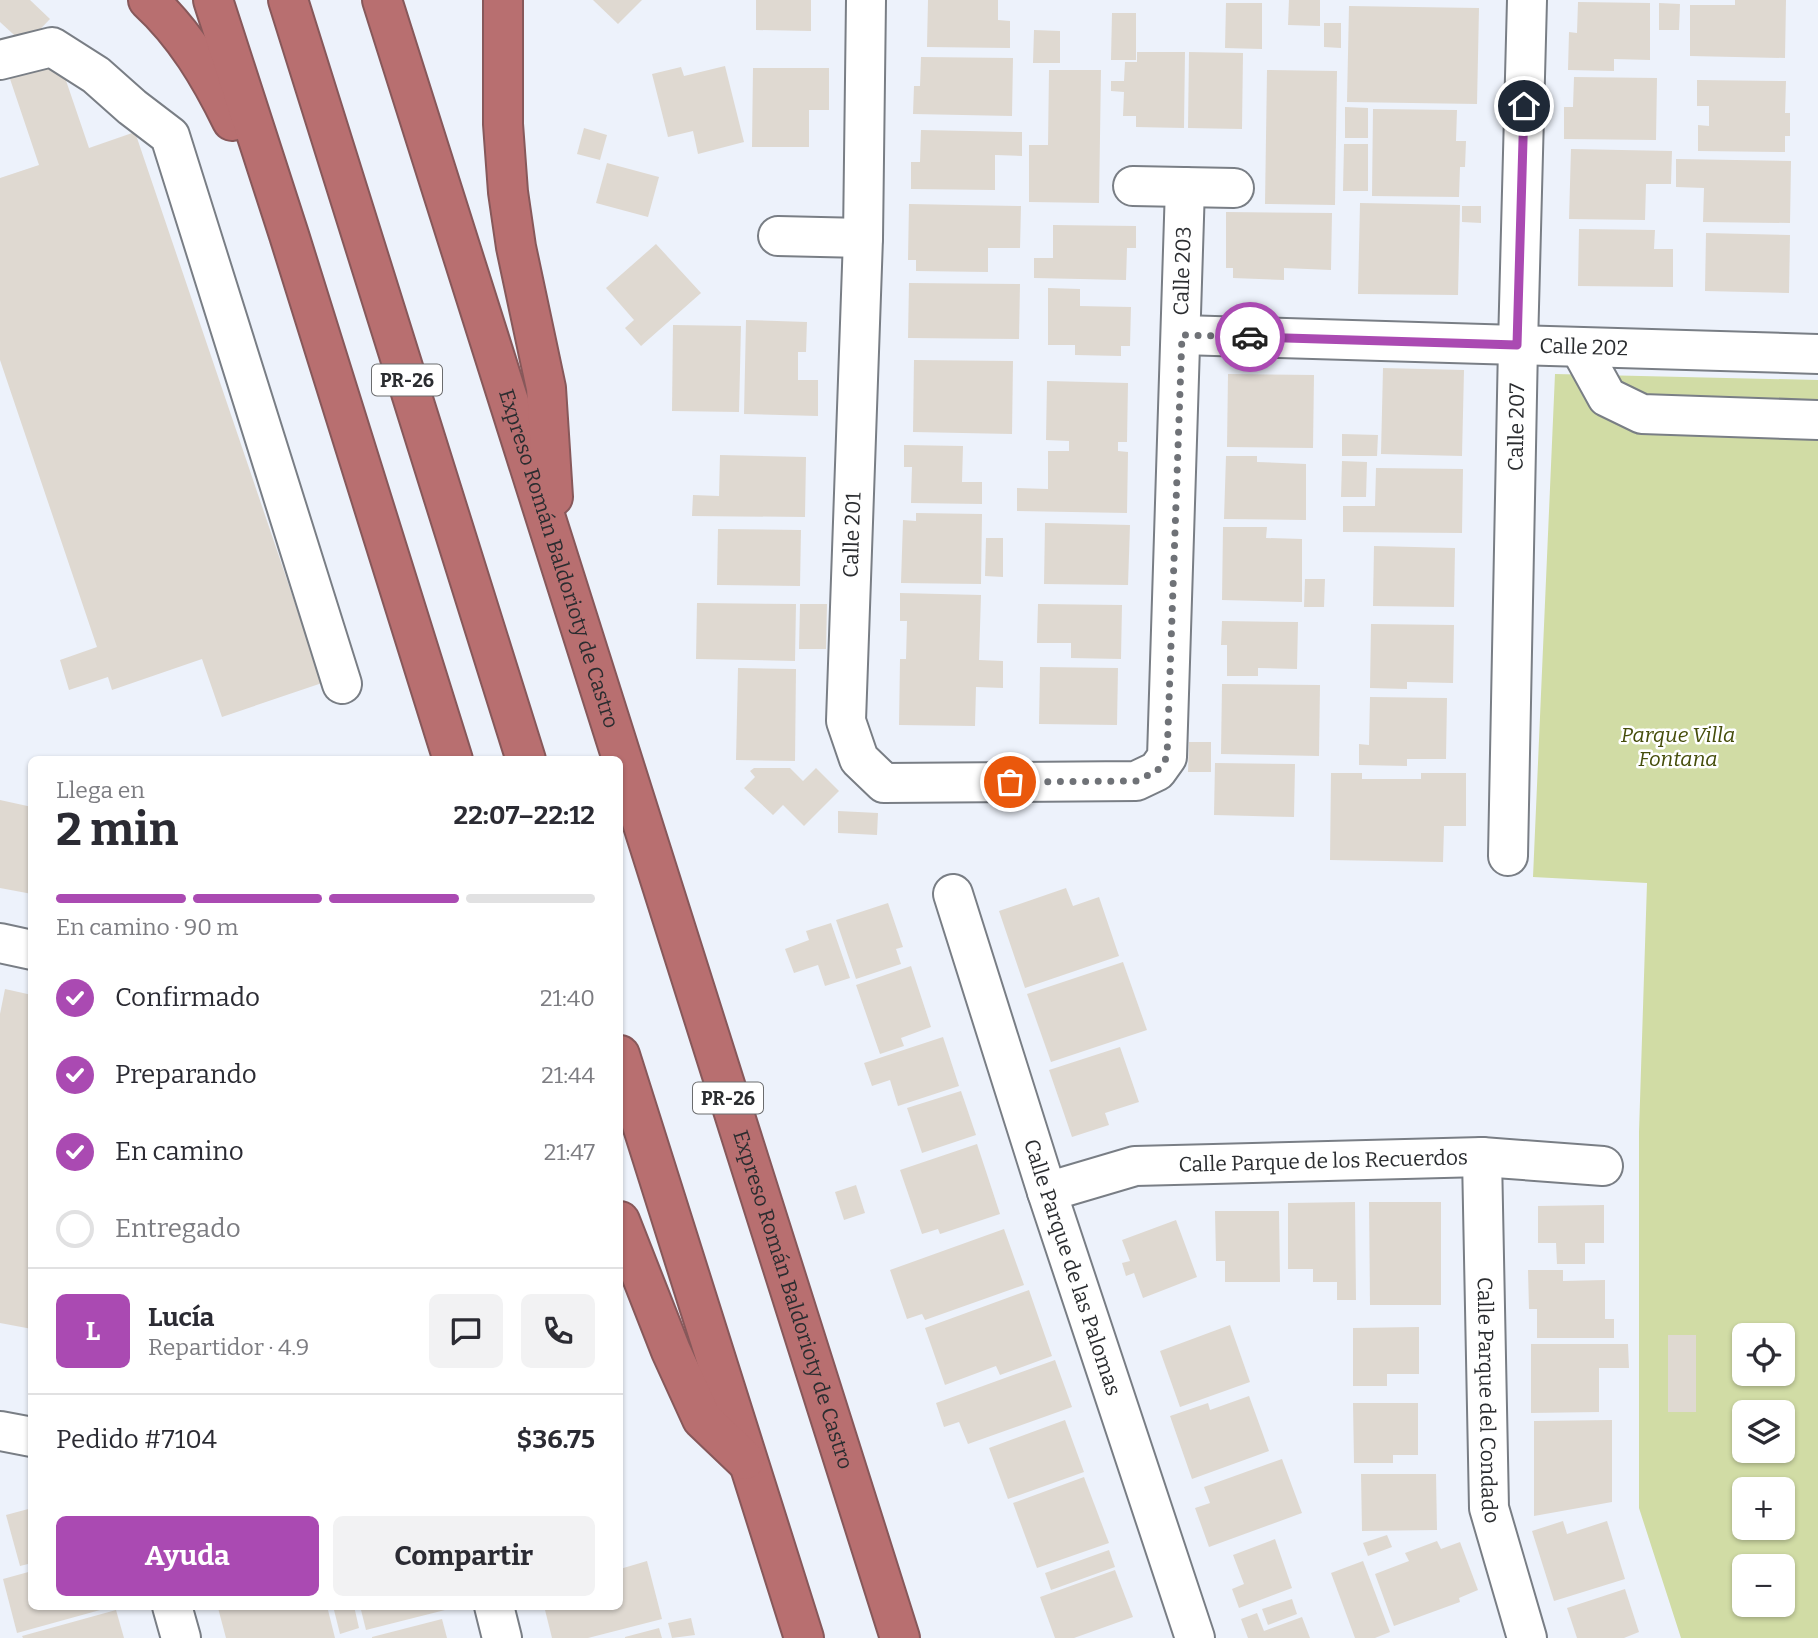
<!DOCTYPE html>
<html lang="es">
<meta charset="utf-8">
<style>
:root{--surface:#fff;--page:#f2f2f3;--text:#2b2b33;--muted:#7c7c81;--line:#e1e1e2;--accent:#aa4ab2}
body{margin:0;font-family:Bitter,serif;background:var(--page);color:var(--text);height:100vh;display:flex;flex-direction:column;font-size:26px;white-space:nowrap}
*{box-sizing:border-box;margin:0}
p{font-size:23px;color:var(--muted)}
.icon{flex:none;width:38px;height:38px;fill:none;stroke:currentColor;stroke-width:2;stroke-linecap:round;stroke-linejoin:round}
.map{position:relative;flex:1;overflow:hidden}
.side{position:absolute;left:28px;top:756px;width:595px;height:854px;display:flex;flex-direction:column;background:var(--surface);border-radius:10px;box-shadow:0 2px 5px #0004}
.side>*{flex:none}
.controls{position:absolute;left:1732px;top:1323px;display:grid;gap:14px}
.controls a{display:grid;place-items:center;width:63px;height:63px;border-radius:10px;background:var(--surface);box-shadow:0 2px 5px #0004;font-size:35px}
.pin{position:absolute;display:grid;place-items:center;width:60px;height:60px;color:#fff;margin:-30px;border:4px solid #fff;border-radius:50%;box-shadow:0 2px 7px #0007}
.courier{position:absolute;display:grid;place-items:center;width:70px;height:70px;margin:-35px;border:5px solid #aa4ab2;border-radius:50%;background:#fff;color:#222;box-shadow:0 2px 9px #0007}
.overview em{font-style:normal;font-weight:700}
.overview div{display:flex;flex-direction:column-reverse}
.overview{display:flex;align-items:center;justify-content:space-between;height:119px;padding:0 28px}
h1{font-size:46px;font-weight:700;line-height:52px}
.bar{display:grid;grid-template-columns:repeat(4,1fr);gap:10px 7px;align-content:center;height:84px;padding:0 28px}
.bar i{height:9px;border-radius:5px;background:var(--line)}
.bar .selected{background:var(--accent)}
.bar p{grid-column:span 4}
.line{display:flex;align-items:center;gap:18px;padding:0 28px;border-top:2px solid var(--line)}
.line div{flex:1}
.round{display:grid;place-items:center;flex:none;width:74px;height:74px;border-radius:10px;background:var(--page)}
ol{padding:0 28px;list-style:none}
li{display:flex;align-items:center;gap:21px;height:77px}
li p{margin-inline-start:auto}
li .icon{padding:7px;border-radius:50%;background:var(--accent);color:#fff;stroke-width:4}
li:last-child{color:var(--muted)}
li i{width:38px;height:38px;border:4px solid var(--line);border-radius:50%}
.button{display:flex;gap:14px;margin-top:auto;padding:14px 28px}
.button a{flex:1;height:80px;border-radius:10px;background:var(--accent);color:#fff;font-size:28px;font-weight:700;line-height:80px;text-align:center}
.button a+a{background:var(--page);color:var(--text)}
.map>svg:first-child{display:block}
.green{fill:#d1dca5;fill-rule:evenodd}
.building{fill:#dfd9d1}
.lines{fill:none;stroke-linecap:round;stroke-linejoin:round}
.minor-casing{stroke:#797e85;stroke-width:42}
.highway-casing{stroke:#87585a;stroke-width:42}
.minor{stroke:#fff;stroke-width:38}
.highway{stroke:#b86f70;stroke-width:38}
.done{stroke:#6f7277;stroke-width:7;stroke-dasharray:0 12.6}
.route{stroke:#aa4ab2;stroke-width:9}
.labels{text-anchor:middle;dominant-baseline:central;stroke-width:5;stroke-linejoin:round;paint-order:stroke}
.shield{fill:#fff;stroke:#6b6c6e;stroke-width:2}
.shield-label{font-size:19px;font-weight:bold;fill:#2b2d30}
.street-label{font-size:21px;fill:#2b2d30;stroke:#fff}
.park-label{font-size:21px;font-style:italic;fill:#454d0a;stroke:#fff}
</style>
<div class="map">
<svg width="1818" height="1638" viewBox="0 0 1818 1638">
<rect width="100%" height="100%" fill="#edf2fb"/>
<path class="green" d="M1555,374l263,6v1258h-137l-42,-130v-376l8,-249 -114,-6zM1745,1335h38v39h-38zM1745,1412h38v39h-38zM1745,1489h38v39h-38zM1745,1566h38v39h-38z"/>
<g class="building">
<polygon points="0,0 30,0 50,19 25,45 0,22"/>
<polygon points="593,0 642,0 618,24"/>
<polygon points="756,0 811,0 811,31 756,30"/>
<polygon points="928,0 998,0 998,20 1010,21 1010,48 927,47"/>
<polygon points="1289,0 1320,0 1320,26 1288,25"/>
<polygon points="1735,0 1786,0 1785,58 1690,56 1690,5 1735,5"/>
<polygon points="1578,2 1650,3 1650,60 1614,59 1614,71 1568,70 1569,32 1577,33"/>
<polygon points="1226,3 1262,3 1262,49 1225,48"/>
<polygon points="1659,3 1680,4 1679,30 1659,30"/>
<polygon points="1349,6 1479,8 1477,104 1347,102"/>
<polygon points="1112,13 1136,13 1136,60 1111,60"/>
<polygon points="1324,23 1341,23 1341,48 1324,47"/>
<polygon points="1034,30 1060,31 1060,63 1033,63"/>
<polygon points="1137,52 1185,52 1184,128 1136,127 1136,116 1123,116 1124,92 1111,91 1111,81 1124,81 1125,62 1137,62"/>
<polygon points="1189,52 1243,53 1242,129 1188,128"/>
<polygon points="58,57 89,148 135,132 322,683 222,717 202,659 112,690 108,677 69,690 60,660 97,647 0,360 0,178 39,165 8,73"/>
<polygon points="921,57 1013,58 1012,116 913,114 914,86 920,86"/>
<polygon points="725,66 744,142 698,154 693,131 668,137 652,74 681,67 684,76"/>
<polygon points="753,68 829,68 829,110 809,110 809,147 752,147"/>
<polygon points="1049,70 1101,70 1099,203 1029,202 1029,145 1048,145"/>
<polygon points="1267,70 1337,71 1335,205 1265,204"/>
<polygon points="1574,77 1657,78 1656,140 1564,139 1564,107 1573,107"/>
<polygon points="1697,80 1786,81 1785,113 1790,113 1790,136 1785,136 1785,152 1698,151 1698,125 1709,126 1709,106 1697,106"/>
<polygon points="1345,107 1368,108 1368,138 1345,138"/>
<polygon points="1373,109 1457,110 1456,141 1466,141 1465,167 1460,167 1459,197 1372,196"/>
<polygon points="584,128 607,135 600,160 577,154"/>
<polygon points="921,130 1022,132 1022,156 995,155 995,190 911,189 911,162 920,162"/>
<polygon points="1344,144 1368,144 1368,191 1343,191"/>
<polygon points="1571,149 1672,151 1671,184 1646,184 1645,220 1569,219"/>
<polygon points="1676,159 1791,161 1790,223 1703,222 1704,188 1676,187"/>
<polygon points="607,163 659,177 648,217 596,203"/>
<polygon points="1360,203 1460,205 1458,295 1358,294"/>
<polygon points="909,204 1021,206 1020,248 988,248 988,272 916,271 916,260 908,260"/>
<polygon points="1462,206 1481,206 1481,223 1462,222"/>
<polygon points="1226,212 1332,213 1331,270 1284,268 1284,280 1233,278 1233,268 1226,268"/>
<polygon points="1053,225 1136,226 1136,248 1127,248 1126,280 1034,278 1034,258 1053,258"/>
<polygon points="1579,229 1655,230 1654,249 1673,249 1673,287 1578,286"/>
<polygon points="1706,233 1790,235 1789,293 1705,291"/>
<polygon points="656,244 701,293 641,346 625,328 634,320 606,288"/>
<polygon points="909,283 1020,284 1019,339 908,338"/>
<polygon points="1048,288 1080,289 1080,306 1131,307 1130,346 1121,346 1121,356 1075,355 1075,345 1048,345"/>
<polygon points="746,320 807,322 806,352 798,352 798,380 818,380 818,416 744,414"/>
<polygon points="673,325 741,326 739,412 672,411"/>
<polygon points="914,360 1013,361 1012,434 913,432"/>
<polygon points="1383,368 1464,370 1462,456 1381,454"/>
<polygon points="1228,374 1314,375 1313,448 1227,447"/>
<polygon points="1047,381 1128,383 1127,442 1118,442 1118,451 1128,452 1127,513 1017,511 1017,488 1048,489 1048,451 1069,451 1069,441 1046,440"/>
<polygon points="1342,434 1378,435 1377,456 1342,456"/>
<polygon points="904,445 963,446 962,482 982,482 982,504 911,503 912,467 904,467"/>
<polygon points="720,455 806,457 805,517 692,516 693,495 719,496"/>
<polygon points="1226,456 1257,456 1257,462 1306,464 1306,520 1224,519"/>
<polygon points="1342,461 1367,462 1366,497 1341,497"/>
<polygon points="1376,468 1463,469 1462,533 1343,532 1343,506 1375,506"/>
<polygon points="916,513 982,514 981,584 901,583 903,520 916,521"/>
<polygon points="1045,523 1130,525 1128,585 1044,584"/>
<polygon points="1223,527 1267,527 1266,538 1302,539 1302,602 1222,600"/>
<polygon points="718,529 801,530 800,586 717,585"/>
<polygon points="986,538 1003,538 1003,577 985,576"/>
<polygon points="1374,546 1455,548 1454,607 1373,606"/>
<polygon points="1305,579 1325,579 1324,607 1304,607"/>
<polygon points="900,593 981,595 979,660 1003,661 1003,688 976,687 975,726 899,725 900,659 906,659 907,621 900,621"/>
<polygon points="697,603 796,604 795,661 696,659"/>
<polygon points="800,604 827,604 826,649 799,649"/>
<polygon points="1038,604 1122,605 1121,659 1071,658 1071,643 1037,643"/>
<polygon points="1222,621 1298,622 1297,669 1258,668 1258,676 1227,676 1227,645 1221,645"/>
<polygon points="1371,624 1454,625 1453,683 1407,682 1407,689 1370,688"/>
<polygon points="1040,667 1118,668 1117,725 1039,724"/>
<polygon points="738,668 796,669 795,761 736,760"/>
<polygon points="1222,684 1320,685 1319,756 1221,754"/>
<polygon points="1370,697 1447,698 1446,759 1407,759 1407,766 1359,765 1359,744 1369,745"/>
<polygon points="1189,742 1211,742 1211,772 1188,772"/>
<polygon points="1215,763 1295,764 1294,817 1214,815"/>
<polygon points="754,768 790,768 803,781 816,768 839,791 804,826 783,805 773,815 744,788 755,777 750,771"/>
<polygon points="1331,773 1362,773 1362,779 1421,779 1421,773 1466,773 1466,826 1444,826 1443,862 1330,860"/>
<polygon points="0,800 32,807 32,894 0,888"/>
<polygon points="838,811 878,813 877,835 838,833"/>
<polygon points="1066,888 1073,906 1099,897 1119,956 1025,988 999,911"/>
<polygon points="888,903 903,947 896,949 901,964 856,979 836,920"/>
<polygon points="831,923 850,978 825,986 818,965 794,973 785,949 809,940 806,931"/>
<polygon points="1123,962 1147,1030 1051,1062 1027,994"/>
<polygon points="911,966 931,1027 901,1038 904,1046 880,1054 856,985"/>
<polygon points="5,989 32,995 32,1329 0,1323 0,1014"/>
<polygon points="943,1037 959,1086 898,1106 890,1080 872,1086 864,1063"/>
<polygon points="1120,1047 1139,1102 1105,1113 1109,1125 1072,1137 1049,1070"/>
<polygon points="961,1091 976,1135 922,1153 907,1108"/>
<polygon points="977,1144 1000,1214 940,1234 938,1229 922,1234 900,1170"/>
<polygon points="856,1185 865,1213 844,1220 835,1192"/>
<polygon points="1355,1202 1356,1300 1337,1300 1337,1282 1313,1282 1313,1269 1288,1269 1288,1203"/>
<polygon points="1369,1202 1441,1202 1441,1305 1370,1305"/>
<polygon points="1604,1205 1604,1243 1585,1243 1585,1264 1557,1264 1556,1243 1538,1243 1538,1206"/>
<polygon points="1215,1211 1279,1211 1280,1282 1225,1282 1225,1261 1216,1261"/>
<polygon points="1176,1220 1197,1277 1143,1298 1134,1273 1126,1276 1122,1263 1130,1261 1122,1240"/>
<polygon points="1004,1229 1024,1285 925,1320 922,1314 907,1319 890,1270"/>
<polygon points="1528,1270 1563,1270 1563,1281 1605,1280 1605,1319 1614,1319 1614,1338 1537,1338 1537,1309 1529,1309"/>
<polygon points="1029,1290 1052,1356 1000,1375 996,1366 945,1385 925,1328"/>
<polygon points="1230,1325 1250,1382 1180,1407 1160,1351"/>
<polygon points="1419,1327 1419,1374 1387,1374 1387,1386 1353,1386 1353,1328"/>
<rect x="1668" y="1335" width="28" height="77"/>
<polygon points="1531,1344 1628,1344 1629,1368 1599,1368 1599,1412 1531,1413"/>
<polygon points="1055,1360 1072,1407 968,1444 959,1422 944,1427 936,1403"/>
<polygon points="1249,1396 1269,1451 1192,1479 1170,1416 1208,1403 1210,1410"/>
<polygon points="1353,1403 1418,1403 1418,1455 1393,1455 1393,1463 1354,1463"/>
<polygon points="1065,1420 1084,1472 1008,1499 989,1448"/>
<polygon points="1612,1420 1612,1502 1534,1516 1534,1421"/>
<polygon points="1282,1459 1302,1513 1209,1547 1195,1508 1210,1503 1204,1487"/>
<polygon points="1361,1474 1436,1474 1437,1530 1362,1531"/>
<polygon points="1084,1477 1109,1543 1037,1568 1013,1503"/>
<polygon points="32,1508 32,1563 20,1566 6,1515"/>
<polygon points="1563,1521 1567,1534 1607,1521 1625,1579 1554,1601 1532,1531"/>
<polygon points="1387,1535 1392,1547 1368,1556 1363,1543"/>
<polygon points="1275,1539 1292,1588 1239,1608 1232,1589 1244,1584 1233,1555"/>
<polygon points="1437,1541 1441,1549 1460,1542 1478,1590 1459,1598 1460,1602 1394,1626 1375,1574 1409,1561 1405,1553"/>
<polygon points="1109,1550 1115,1567 1051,1590 1045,1573"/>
<polygon points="647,1561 662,1619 588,1638 552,1638 544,1606 620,1606 620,1569"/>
<polygon points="1363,1561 1390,1632 1375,1638 1355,1638 1331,1573"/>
<polygon points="1115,1570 1133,1617 1074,1638 1055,1638 1040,1597"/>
<polygon points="32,1571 32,1606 111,1607 17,1633 3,1579"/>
<polygon points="1625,1589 1639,1632 1624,1638 1577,1638 1567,1608"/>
<polygon points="1292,1599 1297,1614 1268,1625 1262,1609"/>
<polygon points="224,1606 327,1606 335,1638 226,1638 218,1608"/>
<polygon points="333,1606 354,1606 359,1628 340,1634"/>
<polygon points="360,1606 449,1606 449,1609 366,1630"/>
<polygon points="116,1610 124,1638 23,1638 22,1636"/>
<polygon points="1257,1613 1264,1631 1302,1617 1310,1638 1248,1638 1241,1619"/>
<polygon points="691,1618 695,1635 672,1638 668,1623"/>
<polygon points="442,1619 447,1638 372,1638 372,1637"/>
<polygon points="659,1628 662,1638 625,1638 625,1637"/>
</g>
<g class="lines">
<defs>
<g id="minor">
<path id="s1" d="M866,0l-3,238 -17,483 13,38 25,24 252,-2 21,-10 10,-14 18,-570"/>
<polyline points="0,60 52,47 96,75 132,107 170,136 342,684"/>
<polyline points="1133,186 1234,188"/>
<polyline points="778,236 863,238"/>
<path id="s2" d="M1182,335l636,19"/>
<polyline points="1580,348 1607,397 1642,414 1818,420"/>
<path id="s3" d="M1508,856l10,-511 9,-345"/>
<path id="s4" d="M953,894l94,298 148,446"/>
<polyline points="0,943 32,950"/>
<path id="s5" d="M1482,1157l7,351 38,130"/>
<path id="s6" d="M1047,1192l88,-26 347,-9 121,9"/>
<polyline points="0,1431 32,1437"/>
<polyline points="172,1606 181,1638"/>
<polyline points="494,1606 502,1638"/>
</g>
<g id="highway">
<path d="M148,0c37,34 62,76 84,121"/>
<polyline points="213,0 289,235 453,760"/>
<polyline points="288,0 526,760"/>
<path id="s7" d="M382,0l518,1638"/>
<polyline points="503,0 503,124 508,192 516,247 546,388 553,497"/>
<polyline points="620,1055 804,1638"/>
<polyline points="620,1221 671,1351 702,1419 745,1460"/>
</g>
</defs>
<use href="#minor" class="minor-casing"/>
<use href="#highway" class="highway-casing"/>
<use href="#minor" class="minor"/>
<use href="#highway" class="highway"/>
</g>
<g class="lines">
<polyline class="done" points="1010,782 1136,781 1157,771 1167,757 1182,335 1250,337"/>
<polyline class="route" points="1250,337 1517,345 1524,106"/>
</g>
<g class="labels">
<g class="shield">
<rect x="372" y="364.5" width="70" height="31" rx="5"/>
<rect x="693" y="1082.5" width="70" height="31" rx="5"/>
</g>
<g class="shield-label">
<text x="407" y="380">PR-26</text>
<text x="728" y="1098">PR-26</text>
</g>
<g class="street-label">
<text stroke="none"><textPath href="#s1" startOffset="1575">Calle 203</textPath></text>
<text stroke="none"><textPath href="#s2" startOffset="402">Calle 202</textPath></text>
<text stroke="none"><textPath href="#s3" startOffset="429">Calle 207</textPath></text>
<text transform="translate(852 535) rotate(-88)">Calle 201</text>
<text stroke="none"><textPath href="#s7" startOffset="586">Expreso Román Baldorioty de Castro</textPath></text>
<text stroke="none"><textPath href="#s6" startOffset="280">Calle Parque de los Recuerdos</textPath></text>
<text stroke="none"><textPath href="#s4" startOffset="392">Calle Parque de las Palomas</textPath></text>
<text stroke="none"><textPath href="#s7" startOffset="1363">Expreso Román Baldorioty de Castro</textPath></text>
<text stroke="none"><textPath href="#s5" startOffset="243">Calle Parque del Condado</textPath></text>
</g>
<g class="park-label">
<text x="1678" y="735">Parque Villa<tspan x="1678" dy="24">Fontana</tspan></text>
</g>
</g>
</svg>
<div class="controls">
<a><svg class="icon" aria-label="locate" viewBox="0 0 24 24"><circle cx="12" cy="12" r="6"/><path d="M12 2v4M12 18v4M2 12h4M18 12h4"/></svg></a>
<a><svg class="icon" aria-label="layers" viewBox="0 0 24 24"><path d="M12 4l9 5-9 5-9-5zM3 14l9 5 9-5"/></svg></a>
<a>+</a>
<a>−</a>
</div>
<div class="pin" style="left:1010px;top:782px;background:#ea580c"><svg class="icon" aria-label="bag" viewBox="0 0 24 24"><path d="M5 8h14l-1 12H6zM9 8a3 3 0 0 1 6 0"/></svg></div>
<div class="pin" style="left:1524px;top:106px;background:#1f2937"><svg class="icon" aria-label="home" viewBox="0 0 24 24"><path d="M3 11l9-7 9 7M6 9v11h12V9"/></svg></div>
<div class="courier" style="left:1250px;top:337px"><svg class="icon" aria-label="car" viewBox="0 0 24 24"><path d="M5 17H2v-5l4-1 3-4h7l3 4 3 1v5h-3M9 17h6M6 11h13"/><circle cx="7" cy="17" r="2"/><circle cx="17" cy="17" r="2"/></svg></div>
<section class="side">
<div class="overview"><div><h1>2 min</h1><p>Llega en</p></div><em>22:07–22:12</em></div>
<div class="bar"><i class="selected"></i><i class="selected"></i><i class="selected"></i><i></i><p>En camino · 90 m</p></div>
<ol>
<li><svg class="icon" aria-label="check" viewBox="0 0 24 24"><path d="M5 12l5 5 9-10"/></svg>Confirmado<p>21:40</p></li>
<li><svg class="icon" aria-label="check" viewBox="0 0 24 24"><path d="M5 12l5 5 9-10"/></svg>Preparando<p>21:44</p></li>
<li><svg class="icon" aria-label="check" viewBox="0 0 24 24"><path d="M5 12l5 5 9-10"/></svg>En camino<p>21:47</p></li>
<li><i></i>Entregado</li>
</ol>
<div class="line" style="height:126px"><b class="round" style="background:var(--accent);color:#fff">L</b><div><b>Lucía</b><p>Repartidor · 4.9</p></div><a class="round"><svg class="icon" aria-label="chat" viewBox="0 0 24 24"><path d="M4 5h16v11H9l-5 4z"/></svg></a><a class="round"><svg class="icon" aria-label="phone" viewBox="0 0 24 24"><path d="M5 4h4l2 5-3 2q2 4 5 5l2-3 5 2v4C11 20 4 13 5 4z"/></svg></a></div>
<div class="line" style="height:91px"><div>Pedido #7104</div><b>$36.75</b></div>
<div class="button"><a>Ayuda</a><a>Compartir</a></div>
</section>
</div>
